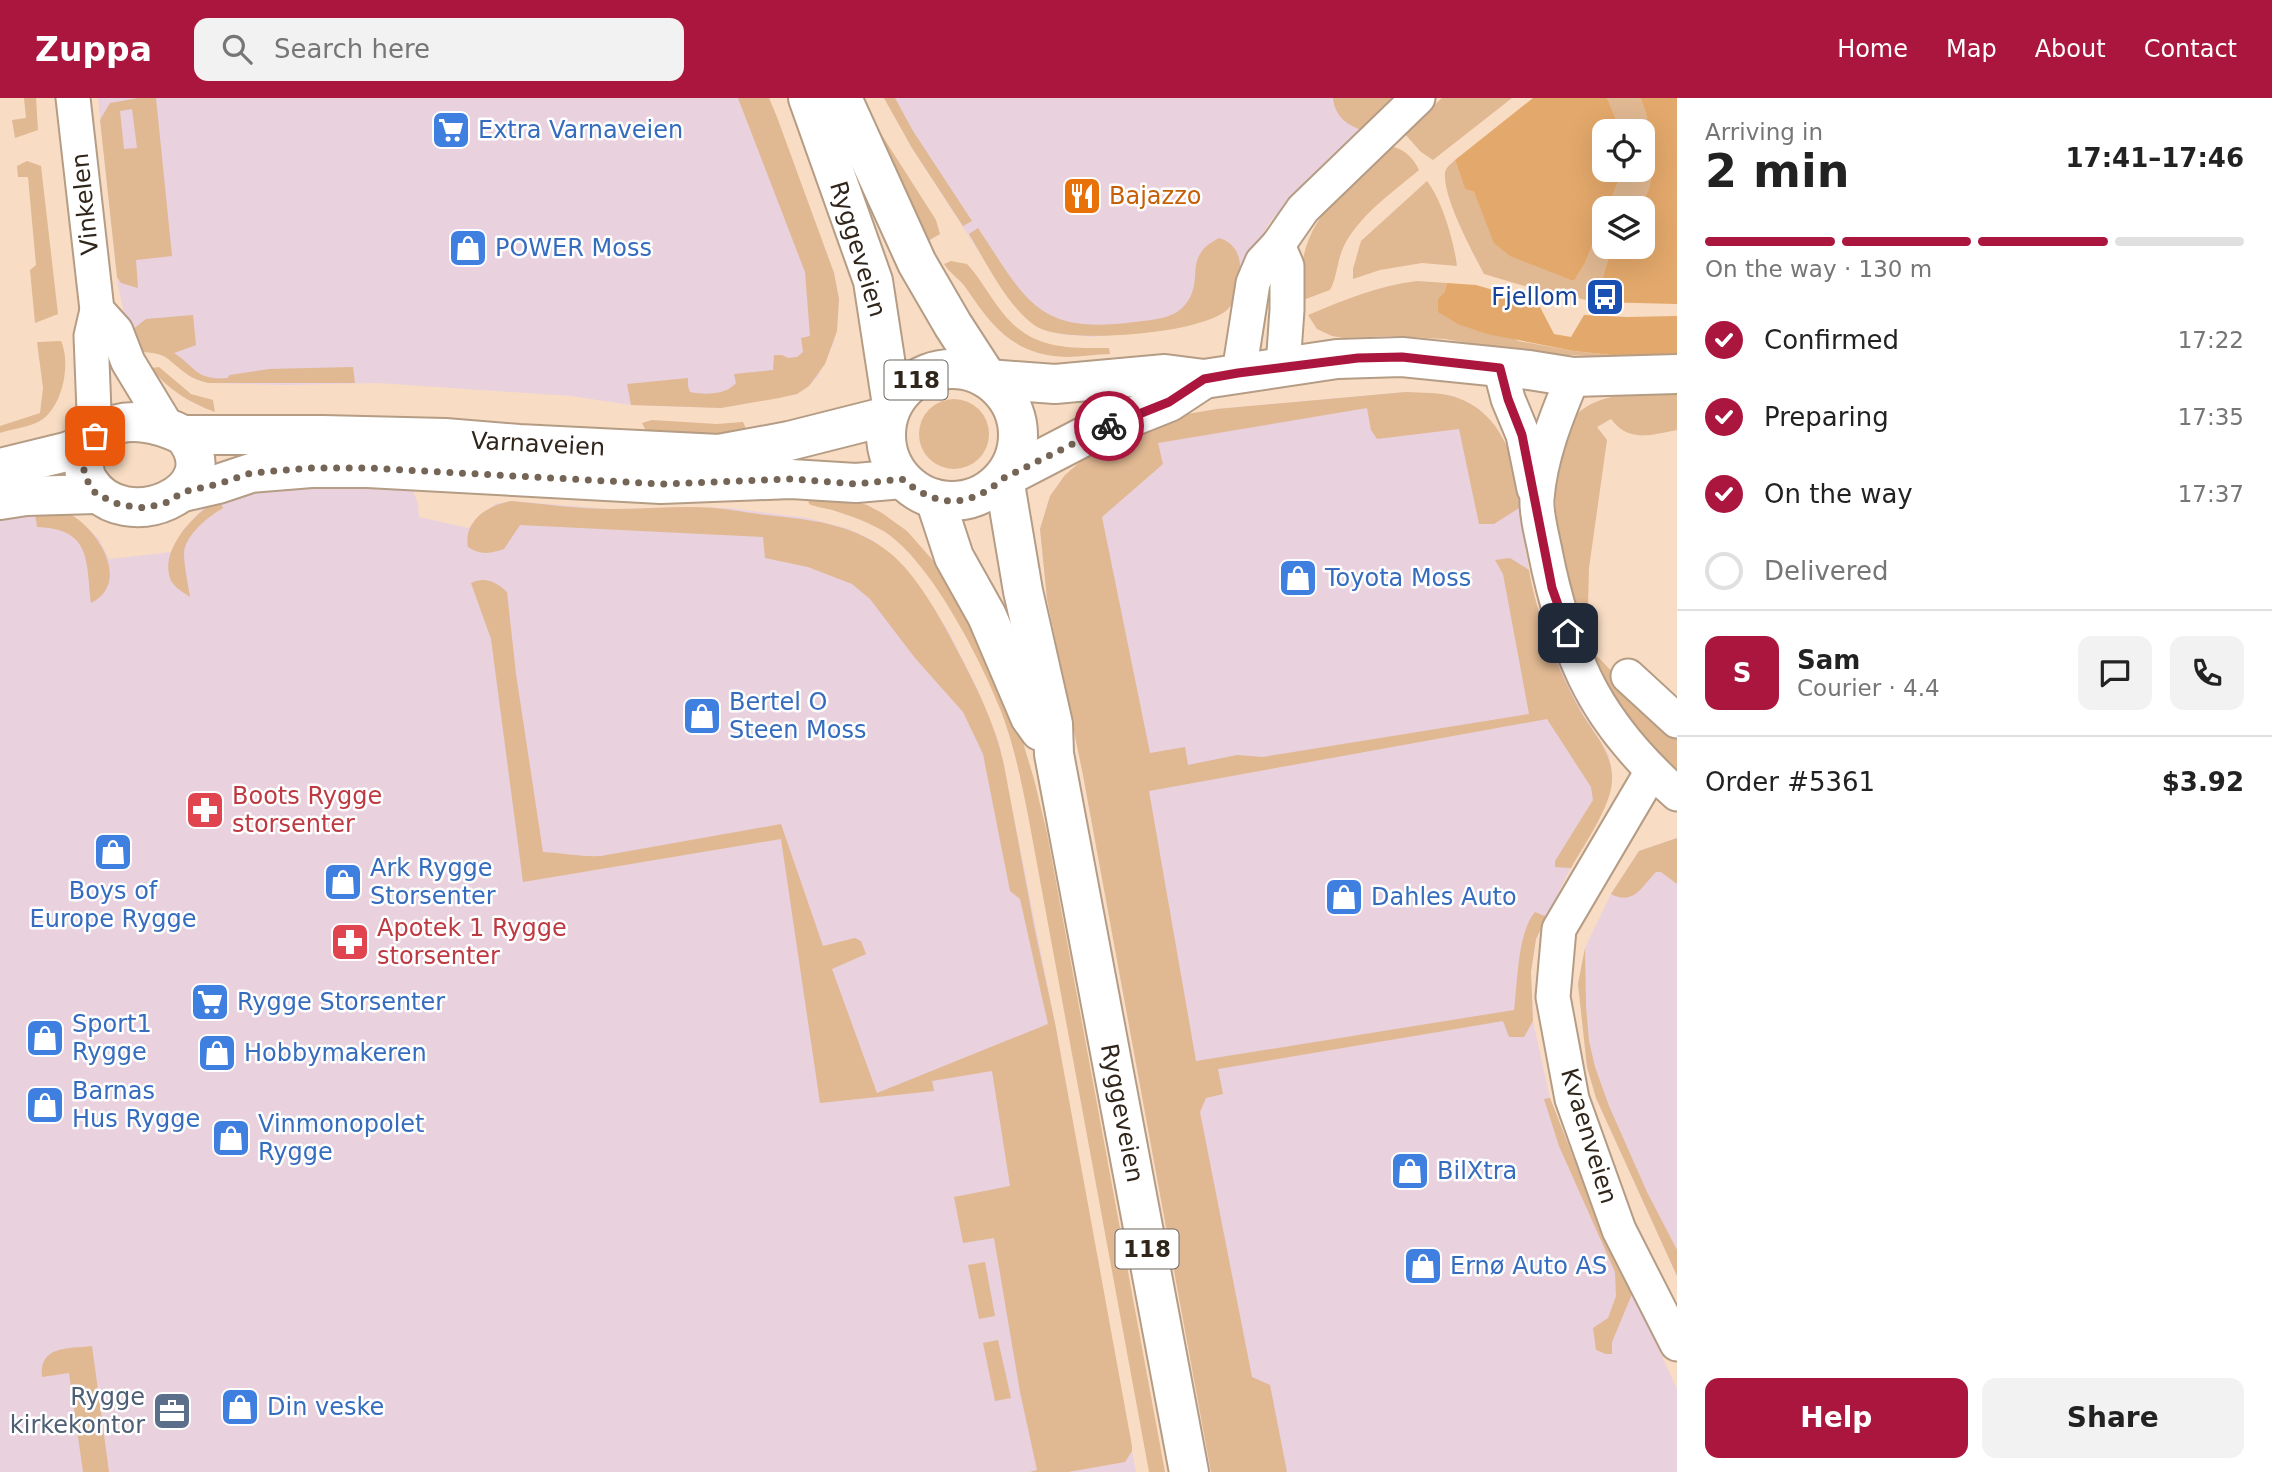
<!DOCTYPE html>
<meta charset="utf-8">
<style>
:root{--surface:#fff;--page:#f2f2f2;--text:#222;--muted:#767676;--line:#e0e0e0;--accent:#ab163e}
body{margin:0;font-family:"DejaVu Sans",sans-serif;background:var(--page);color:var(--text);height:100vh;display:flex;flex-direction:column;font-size:26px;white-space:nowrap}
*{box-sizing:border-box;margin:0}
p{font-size:23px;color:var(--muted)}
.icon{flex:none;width:38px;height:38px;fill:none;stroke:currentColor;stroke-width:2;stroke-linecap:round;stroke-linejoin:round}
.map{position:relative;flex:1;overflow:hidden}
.panel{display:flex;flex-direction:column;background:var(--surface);width:595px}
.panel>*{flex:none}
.controls{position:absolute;left:1592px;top:21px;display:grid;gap:14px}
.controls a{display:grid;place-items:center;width:63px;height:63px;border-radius:14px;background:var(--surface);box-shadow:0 7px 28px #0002;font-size:35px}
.pin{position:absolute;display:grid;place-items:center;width:60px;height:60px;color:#fff;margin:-30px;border-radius:14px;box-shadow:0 4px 10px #0006}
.courier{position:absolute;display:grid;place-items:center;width:70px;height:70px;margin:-35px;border:5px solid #ab163e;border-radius:50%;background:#fff;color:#222;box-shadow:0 2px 9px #0007}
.headline em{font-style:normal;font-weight:700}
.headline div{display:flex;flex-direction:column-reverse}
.headline{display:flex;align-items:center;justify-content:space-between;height:119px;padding:0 28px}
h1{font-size:46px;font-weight:700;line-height:52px}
.bar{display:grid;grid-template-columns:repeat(4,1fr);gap:10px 7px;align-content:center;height:84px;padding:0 28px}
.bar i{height:9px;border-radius:5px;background:var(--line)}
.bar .on{background:var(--accent)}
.bar p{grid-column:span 4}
.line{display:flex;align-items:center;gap:18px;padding:0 28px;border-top:2px solid var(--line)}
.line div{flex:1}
.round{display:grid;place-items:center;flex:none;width:74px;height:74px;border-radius:14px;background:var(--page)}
ol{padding:0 28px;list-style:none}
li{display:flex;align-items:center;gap:21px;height:77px}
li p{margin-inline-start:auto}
li .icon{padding:7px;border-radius:50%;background:var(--accent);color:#fff;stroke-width:4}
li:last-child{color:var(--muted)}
li i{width:38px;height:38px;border:4px solid var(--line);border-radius:50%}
.cta{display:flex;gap:14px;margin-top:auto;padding:14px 28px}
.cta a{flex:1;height:80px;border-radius:14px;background:var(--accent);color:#fff;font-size:28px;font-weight:700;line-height:80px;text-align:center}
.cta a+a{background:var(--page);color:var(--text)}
header{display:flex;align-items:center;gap:42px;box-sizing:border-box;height:98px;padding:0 35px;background:var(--accent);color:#fff}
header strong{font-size:33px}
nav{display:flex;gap:38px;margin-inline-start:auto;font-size:24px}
.search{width:490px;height:63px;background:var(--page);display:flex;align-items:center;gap:18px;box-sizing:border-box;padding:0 24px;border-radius:14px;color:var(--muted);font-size:26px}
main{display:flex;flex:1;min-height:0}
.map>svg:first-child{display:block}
.commercial{fill:#e9d1dd}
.green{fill:#e0b892;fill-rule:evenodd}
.forest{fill:#e3a86b}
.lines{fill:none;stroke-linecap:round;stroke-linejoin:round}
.minor-casing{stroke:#b59c85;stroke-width:37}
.tertiary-casing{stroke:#b59c85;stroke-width:42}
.primary-casing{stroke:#b59c85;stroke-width:42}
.minor{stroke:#fff;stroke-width:33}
.tertiary{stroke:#fff;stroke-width:38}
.primary{stroke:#fff;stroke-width:38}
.done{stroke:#756556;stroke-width:7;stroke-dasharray:0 12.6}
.route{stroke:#ab163e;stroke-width:9}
.labels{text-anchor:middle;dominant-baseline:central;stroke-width:5;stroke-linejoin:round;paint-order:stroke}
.shield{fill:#fff;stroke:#6d665f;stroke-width:2}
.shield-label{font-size:23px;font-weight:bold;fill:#2f251b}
.shop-label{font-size:24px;fill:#366cbe;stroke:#fff;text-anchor:start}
.food-label{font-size:24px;fill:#c56008;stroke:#fff;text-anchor:start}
.street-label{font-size:24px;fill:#2f251b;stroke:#fff}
.transit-label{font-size:24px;fill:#164399;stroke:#fff;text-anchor:end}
.health-label{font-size:24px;fill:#be3a42;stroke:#fff;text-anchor:start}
.service-label{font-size:24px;fill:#4e5e75;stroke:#fff;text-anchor:end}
</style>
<header>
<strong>Zuppa</strong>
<div class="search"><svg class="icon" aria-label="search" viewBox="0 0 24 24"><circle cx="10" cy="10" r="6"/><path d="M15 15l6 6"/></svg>Search here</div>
<nav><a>Home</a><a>Map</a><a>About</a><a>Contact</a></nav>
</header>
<main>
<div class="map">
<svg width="1677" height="1374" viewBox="0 0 1677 1374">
<rect width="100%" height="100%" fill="#f8ddc4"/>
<g class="commercial">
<polygon points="98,0 769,0 834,175 839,201 834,244 818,278 809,288 797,296 721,310 631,307 571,298 378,285 285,287 208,285 189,278 173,262 165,259 155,254 141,254 128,235 118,187"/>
<polygon points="884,0 1401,0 1297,93 1269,125 1247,167 1226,213 1215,219 1182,229 1092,239 1060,236 1039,229 1022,215 1008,199 912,50"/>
<polygon points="1406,294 1454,298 1478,310 1496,329 1519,386 1519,411 1532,491 1540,515 1580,611 1609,657 1612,684 1604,709 1567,777 1536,841 1531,874 1533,923 1550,1000 1588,1097 1677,1291 1677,1374 1211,1374 1083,677 1047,501 1040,431 1050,398 1065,377 1217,311"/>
<polygon points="404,385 413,393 418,405 419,419 468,430 495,406 511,403 610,411 691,409 729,410 808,420 849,431 874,443 905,469 949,534 978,592 999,644 1055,925 1136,1374 0,1374 0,423 22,418 34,419 34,408 74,418 99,441 109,461 172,454 182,433 204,409 253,389"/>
<polygon points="1677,740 1677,1178 1596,1000 1587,969 1578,886 1585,850 1611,796 1639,753"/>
</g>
<g class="green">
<polygon points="24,0 36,0 38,32 15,40 12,22 26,20"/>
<path d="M138,0h18l16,158 -36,4 2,28 -17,-5 -4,-6 -17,-157 10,-17zM132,11l5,39 -13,1 -4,-38z"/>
<path d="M738,0h31l8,19 57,156 5,26 -2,32 -12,33 -16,22 -12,8 -18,4 -58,10 -90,-3 -4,-21 61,-6v8l2,6c15,3 36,3 46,-9l-2,-9 39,-4 1,-15h8l6,3 9,-1 6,-5 -2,-14 9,-2 -5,-64z"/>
<polygon points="862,0 883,39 936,122 940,136 928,143"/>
<polygon points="884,0 895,0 913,33 972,123 963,128 912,50"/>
<path d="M1333,0h68l-37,33c-17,-6 -29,-14 -31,-33z"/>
<polygon points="1442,0 1512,0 1433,62 1421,54 1404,35"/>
<path d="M1607,0h33c11,21 15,67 9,90 -2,7 -8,14 -11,20h-30l14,-38h21v-39h-22z"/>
<path d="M1389,48c14,2 24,11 30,24 -26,22 -61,46 -76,78 -6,14 -6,29 -13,42l-27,10c0,-11 -2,-22 -1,-33 5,-53 52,-86 87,-121z"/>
<path d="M1455,62l10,29 9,3 6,14 94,75 11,-18 20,-48v32h9l-5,9 -13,46 -58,-12 -54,-16c-12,-23 -41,-76 -39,-101 1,-6 6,-9 10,-13z"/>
<polygon points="27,63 41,68 58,216 35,225 30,172 36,167 28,79 18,79 17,68"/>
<path d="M1427,83c15,19 27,60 30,85l-35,-3 -42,7 -27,9v-10l8,-28z"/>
<path d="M978,130c48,72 59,107 156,94 17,-2 39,-3 50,-16 23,-26 -4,-48 35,-68 13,4 20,13 21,27 0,15 -2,35 -13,45 -27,24 -156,34 -188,18 -29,-16 -53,-66 -70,-94z"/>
<path d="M951,163l16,3c15,16 25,37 40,54 29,32 63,30 102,30l1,6c-14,0 -28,3 -43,3 -53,-2 -74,-29 -101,-69 -7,-10 -16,-14 -22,-24z"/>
<path d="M1417,183l30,2 -3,10 74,48 56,10 65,7 -73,-3 -69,-7 -52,-9 -54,-3 -47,2 -12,-2 -15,-7 -9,-14c36,-15 69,-29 109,-34z"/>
<path d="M193,217l3,30 -22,8c21,13 22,28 53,25l3,-3 39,-6 84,-2 2,16h-147c-7,-2 -15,-4 -21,-9 -21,-14 -17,-21 -46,-22l-13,-19 18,-14z"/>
<path d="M61,243c10,22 2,63 -18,78 -13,9 -29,9 -43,14v-7l40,-13 3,-25 -6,-46z"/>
<path d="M159,269l32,27 22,6 2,12c-25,-9 -48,-23 -64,-44z"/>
<path d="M1406,294c15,1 35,0 49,5 47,15 64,67 64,111l-25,16h-15l-20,-95 -82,10 -6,-9 -4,-22 -209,35 5,21 -61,53 48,236 35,-6 3,18 49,-10 26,2 266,-43 -26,-140 -8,-14 15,-2 19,12c8,47 28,98 51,140 13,23 34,43 32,72 -2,26 -28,63 -41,86l-16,-1v-6l38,-61 -2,-13 -44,-68 -398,72 47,270 318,-51c4,-28 3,-76 21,-98l12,5 -11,22 -5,33 2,49 -9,16h-15l-6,-16 -285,48 5,25 -17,4 -6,14 52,265 18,8 17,87h-76l-128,-697 -36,-176 -7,-70 10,-33 15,-21 24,-21 69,-35 59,-10z"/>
<path d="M1677,295v37c-26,5 -48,13 -66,-11l-14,8 10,13 -18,128 -1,37 -10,1 -4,-2c-11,-43 -23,-87 -17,-132 1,-10 6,-21 9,-31 2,-7 4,-19 9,-25 25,-26 69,-22 102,-23z"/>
<circle cx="954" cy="336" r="35"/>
<polygon points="652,322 717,326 743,324 747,333 736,339 647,335 642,325"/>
<path d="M807,396l32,3 28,8 15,8 25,18 37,42 68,133 22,73 13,54 118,639h-16l-121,-657c-7,-35 -14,-70 -27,-104 -20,-51 -70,-149 -116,-179 -15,-9 -33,-16 -50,-21 -8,-3 -17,-3 -26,-7z"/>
<path d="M219,401l4,9c-14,8 -38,27 -39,45 0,14 4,30 6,44 -7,-5 -17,-10 -20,-19 -10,-30 26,-66 49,-79z"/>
<path d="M511,403c33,3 67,8 101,8 26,0 53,-2 79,-2 29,0 56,6 84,9 41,4 82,10 115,37 26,21 51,65 66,95 20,38 39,75 48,117l30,161 21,97 77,423v5l-7,11 -57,10h-38l7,-2 -17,-78 -26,-154 -31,5 -9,-46 56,-11 -18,-115 -60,10 2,10 -114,12 -39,-264 -258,43 -32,-243 -20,-56c14,-7 26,-1 36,9l9,82 27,178c20,1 38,5 58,4l180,-32 42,122 32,-8 6,3 5,13 -34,15 45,124 171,-69 -28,-125 -10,-8 -27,-137 -20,-42 -48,-54 -45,-59 -18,-15 -44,-17 -43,-9 -2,-21 -243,-12 -16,24c-14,5 -24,6 -36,-2 -5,-26 20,-42 43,-46z"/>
<path d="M34,408c14,2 30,4 42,12 26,18 53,66 15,85 -5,-44 0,-74 -54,-76z"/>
<polygon points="1593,554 1623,585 1677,632 1677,675 1625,618 1607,587"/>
<path d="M1677,740v46l-16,-12h-5c-14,14 -22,34 -45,22l28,-43z"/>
<polygon points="1585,850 1586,908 1589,943 1595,969 1609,1008 1647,1094 1677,1152 1677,1178 1596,1000 1587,969 1578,886"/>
<polygon points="1550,1000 1588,1097 1632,1196 1612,1244 1612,1256 1606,1256 1596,1252 1593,1230 1608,1220 1616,1198 1615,1174 1559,1048 1544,1001"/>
<polygon points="985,1164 995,1218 979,1221 968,1167"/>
<polygon points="998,1242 1011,1300 995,1303 983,1245"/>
<path d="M92,1248l17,126h-26l-14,-99 -27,4c-3,-32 26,-28 50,-31z"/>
</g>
<g class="forest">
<polygon points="1533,0 1607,0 1621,33 1605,33 1605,72 1622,72 1608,110 1605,110 1605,117 1585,165 1574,183 1510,158 1494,145 1474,94 1465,91 1455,62"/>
<path d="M1640,0h37v206l-81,-2 13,-46 5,-9h29v-39h-5c3,-6 9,-13 11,-20 6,-23 2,-69 -9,-90z"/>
<polygon points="1447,185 1476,187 1531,203 1539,207 1554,236 1571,239 1584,217 1627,219 1677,218 1677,256 1639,260 1574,253 1487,236 1458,226 1438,214 1438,201 1444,195"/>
</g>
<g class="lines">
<defs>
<g id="minor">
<polyline points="73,0 97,212 91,238 95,338"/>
<polyline points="1278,147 1287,168 1287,212 1283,268"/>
<polyline points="97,212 116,233 128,264 168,330"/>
<polyline points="1500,270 1508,301 1523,337 1534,391"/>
<polyline points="1239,275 1253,185 1262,164 1278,147 1303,111 1418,0"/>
<path d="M1573,279c-16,38 -33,80 -36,122 -1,16 5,36 8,52 8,41 22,89 40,127 21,44 56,84 92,116"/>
<polyline points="1628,578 1677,623"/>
<polyline points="1652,673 1559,831 1553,899 1572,1001 1619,1132 1677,1246"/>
</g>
<g id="tertiary">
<polyline points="988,281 1055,286 1165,276 1204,281 1337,261 1402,259 1529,272 1573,279 1677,276"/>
<path d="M183,337c49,56 -59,103 -94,47 -7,-10 -5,-20 -3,-31 2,-9 8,-15 16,-20 24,-16 57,-8 81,4h140l122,3 74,6 200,10 70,-13 99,-25"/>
<polyline points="0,370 66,354 87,346"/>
<polyline points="1004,380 1089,336 1169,304 1204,281"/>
<polyline points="183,394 218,386 251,375 311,370 368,370 661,386 791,381 856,385 902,381"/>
<polyline points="0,402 26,398 96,396"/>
</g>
<g id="primary">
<polyline points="808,0 873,183 892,307"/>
<polyline points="842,0 917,165 953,227 988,281"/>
<circle cx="952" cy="337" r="66"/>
<polyline points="1004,380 1023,493 1053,626 1054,656 1189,1374"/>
<polyline points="935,401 954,459 987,518 1030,619 1040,633"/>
</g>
</defs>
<use href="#minor" class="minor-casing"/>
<use href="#tertiary" class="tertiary-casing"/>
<use href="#primary" class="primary-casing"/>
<use href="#minor" class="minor"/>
<use href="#tertiary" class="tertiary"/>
<use href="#primary" class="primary"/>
</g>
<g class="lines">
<path class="done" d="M95,338l-8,8 -4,19 2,14 11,17 24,11 25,3 23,-6 15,-10 35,-8 33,-11 60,-5h57l294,16 129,-5 65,5 46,-5c36,30 67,29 102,-1l105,-52"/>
<polyline class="route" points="1109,328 1169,304 1204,281 1238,275 1358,260 1402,259 1500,270 1508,301 1522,337 1552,490 1568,535"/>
</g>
<defs>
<symbol id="supermarket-square" viewBox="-11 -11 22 22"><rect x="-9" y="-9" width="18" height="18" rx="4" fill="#3f7fe0" stroke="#fff"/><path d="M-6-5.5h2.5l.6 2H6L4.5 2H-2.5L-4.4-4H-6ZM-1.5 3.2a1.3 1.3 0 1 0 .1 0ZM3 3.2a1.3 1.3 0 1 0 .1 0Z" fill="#fff"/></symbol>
<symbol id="restaurant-square" viewBox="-11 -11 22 22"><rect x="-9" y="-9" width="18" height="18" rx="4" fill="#e8710a" stroke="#fff"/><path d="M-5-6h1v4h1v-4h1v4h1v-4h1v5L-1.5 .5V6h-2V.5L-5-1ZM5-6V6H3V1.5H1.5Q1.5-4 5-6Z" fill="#fff"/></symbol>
<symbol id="shop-square" viewBox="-11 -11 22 22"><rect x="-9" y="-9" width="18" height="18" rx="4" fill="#3f7fe0" stroke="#fff"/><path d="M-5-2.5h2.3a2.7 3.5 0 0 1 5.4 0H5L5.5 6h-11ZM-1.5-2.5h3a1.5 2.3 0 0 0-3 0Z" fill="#fff"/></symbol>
<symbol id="bus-square" viewBox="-11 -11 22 22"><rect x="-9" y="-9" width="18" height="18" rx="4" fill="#1a4fb4" stroke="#fff"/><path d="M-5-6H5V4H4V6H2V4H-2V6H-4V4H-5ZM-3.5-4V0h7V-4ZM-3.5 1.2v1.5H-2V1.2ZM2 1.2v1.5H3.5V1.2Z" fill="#fff"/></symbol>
<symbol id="pharmacy-square" viewBox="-11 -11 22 22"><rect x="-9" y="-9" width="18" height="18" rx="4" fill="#e0444e" stroke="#fff"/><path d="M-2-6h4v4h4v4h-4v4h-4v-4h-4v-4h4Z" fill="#fff"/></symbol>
<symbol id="office-square" viewBox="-11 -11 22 22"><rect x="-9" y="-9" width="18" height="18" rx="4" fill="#5c6f8a" stroke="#fff"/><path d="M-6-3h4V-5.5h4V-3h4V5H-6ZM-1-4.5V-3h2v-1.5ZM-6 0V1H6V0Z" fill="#fff"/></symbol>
</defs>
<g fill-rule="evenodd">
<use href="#supermarket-square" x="429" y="10" width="44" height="44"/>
<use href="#restaurant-square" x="1060" y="76" width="44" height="44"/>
<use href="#shop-square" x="446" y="128" width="44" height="44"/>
<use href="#bus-square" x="1583" y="177" width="44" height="44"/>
<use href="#shop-square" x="1276" y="458" width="44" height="44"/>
<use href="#shop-square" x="680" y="596" width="44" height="44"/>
<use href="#pharmacy-square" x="183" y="690" width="44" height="44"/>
<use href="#shop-square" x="91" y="732" width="44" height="44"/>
<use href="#shop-square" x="321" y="762" width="44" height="44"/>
<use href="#shop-square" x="1322" y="777" width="44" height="44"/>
<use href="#pharmacy-square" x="328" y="822" width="44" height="44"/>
<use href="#supermarket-square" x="188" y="882" width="44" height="44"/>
<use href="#shop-square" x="23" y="918" width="44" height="44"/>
<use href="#shop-square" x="195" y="933" width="44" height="44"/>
<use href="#shop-square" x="23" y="985" width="44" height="44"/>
<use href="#shop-square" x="209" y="1018" width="44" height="44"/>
<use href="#shop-square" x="1388" y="1051" width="44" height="44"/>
<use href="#shop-square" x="1401" y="1146" width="44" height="44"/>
<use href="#shop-square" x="218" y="1287" width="44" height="44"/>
<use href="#office-square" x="150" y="1291" width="44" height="44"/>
</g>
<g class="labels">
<g class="shield">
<rect x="884.5" y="262.5" width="63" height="39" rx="5"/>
<rect x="1115.5" y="1131.5" width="63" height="39" rx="5"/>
</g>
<g class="shield-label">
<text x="916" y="282">118</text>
<text x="1147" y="1151">118</text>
</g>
<g class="shop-label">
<text x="478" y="32">Extra Varnaveien</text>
<text x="495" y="150">POWER Moss</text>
<text x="1325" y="480">Toyota Moss</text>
<text x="729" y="604">Bertel O<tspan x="729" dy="28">Steen Moss</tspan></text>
<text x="370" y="770">Ark Rygge<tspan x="370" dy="28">Storsenter</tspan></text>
<text x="113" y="793" text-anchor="middle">Boys of<tspan x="113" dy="28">Europe Rygge</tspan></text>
<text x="1371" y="799">Dahles Auto</text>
<text x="237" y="904">Rygge Storsenter</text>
<text x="72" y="926">Sport1<tspan x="72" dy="28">Rygge</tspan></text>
<text x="244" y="955">Hobbymakeren</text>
<text x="72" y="993">Barnas<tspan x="72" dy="28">Hus Rygge</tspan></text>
<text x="258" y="1026">Vinmonopolet<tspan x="258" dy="28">Rygge</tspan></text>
<text x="1437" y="1073">BilXtra</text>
<text x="1450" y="1168">Ernø Auto AS</text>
<text x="267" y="1309">Din veske</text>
</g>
<g class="food-label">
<text x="1109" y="98">Bajazzo</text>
</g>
<g class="street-label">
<text transform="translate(85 106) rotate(-96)">Vinkelen</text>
<text transform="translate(858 151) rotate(73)">Ryggeveien</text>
<text transform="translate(538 346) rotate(3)">Varnaveien</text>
<text transform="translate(1122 1015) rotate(79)">Ryggeveien</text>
<text transform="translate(1589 1038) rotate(73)">Kvaenveien</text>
</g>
<g class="transit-label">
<text x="1578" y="199">Fjellom</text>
</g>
<g class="health-label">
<text x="232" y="698">Boots Rygge<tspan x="232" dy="28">storsenter</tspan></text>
<text x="377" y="830">Apotek 1 Rygge<tspan x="377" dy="28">storsenter</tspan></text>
</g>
<g class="service-label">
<text x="145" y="1299">Rygge<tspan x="145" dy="28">kirkekontor</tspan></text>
</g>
</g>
</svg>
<div class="controls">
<a><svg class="icon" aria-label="locate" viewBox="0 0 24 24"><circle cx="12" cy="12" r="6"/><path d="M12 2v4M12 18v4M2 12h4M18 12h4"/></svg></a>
<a><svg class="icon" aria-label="layers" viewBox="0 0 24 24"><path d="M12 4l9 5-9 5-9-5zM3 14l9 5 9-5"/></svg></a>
</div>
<div class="pin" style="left:95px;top:338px;background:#ea580c"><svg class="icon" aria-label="bag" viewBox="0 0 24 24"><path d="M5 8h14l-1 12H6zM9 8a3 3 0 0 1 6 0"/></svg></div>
<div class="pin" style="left:1568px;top:535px;background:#1f2937"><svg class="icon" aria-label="home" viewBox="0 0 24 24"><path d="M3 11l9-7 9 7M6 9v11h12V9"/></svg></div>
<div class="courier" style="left:1109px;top:328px"><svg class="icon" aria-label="bike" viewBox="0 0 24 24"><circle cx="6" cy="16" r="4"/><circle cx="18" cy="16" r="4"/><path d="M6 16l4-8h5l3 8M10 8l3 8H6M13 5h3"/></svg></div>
</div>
<section class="panel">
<div class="headline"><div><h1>2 min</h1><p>Arriving in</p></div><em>17:41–17:46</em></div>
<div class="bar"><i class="on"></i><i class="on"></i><i class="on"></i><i></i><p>On the way · 130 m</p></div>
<ol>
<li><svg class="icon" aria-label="check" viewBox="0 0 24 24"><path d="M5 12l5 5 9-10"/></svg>Confirmed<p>17:22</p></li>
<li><svg class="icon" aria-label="check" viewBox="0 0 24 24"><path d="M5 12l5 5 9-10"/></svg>Preparing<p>17:35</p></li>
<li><svg class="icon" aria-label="check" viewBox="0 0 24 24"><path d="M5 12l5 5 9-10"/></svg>On the way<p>17:37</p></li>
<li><i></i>Delivered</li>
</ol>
<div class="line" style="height:126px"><b class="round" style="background:var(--accent);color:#fff">S</b><div><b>Sam</b><p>Courier · 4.4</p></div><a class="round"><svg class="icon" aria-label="chat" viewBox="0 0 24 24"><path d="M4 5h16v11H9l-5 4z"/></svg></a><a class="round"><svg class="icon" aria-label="phone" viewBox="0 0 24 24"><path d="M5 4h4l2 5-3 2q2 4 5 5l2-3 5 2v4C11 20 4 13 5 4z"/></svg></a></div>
<div class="line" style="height:91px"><div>Order #5361</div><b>$3.92</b></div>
<div class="cta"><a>Help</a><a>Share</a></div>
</section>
</main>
